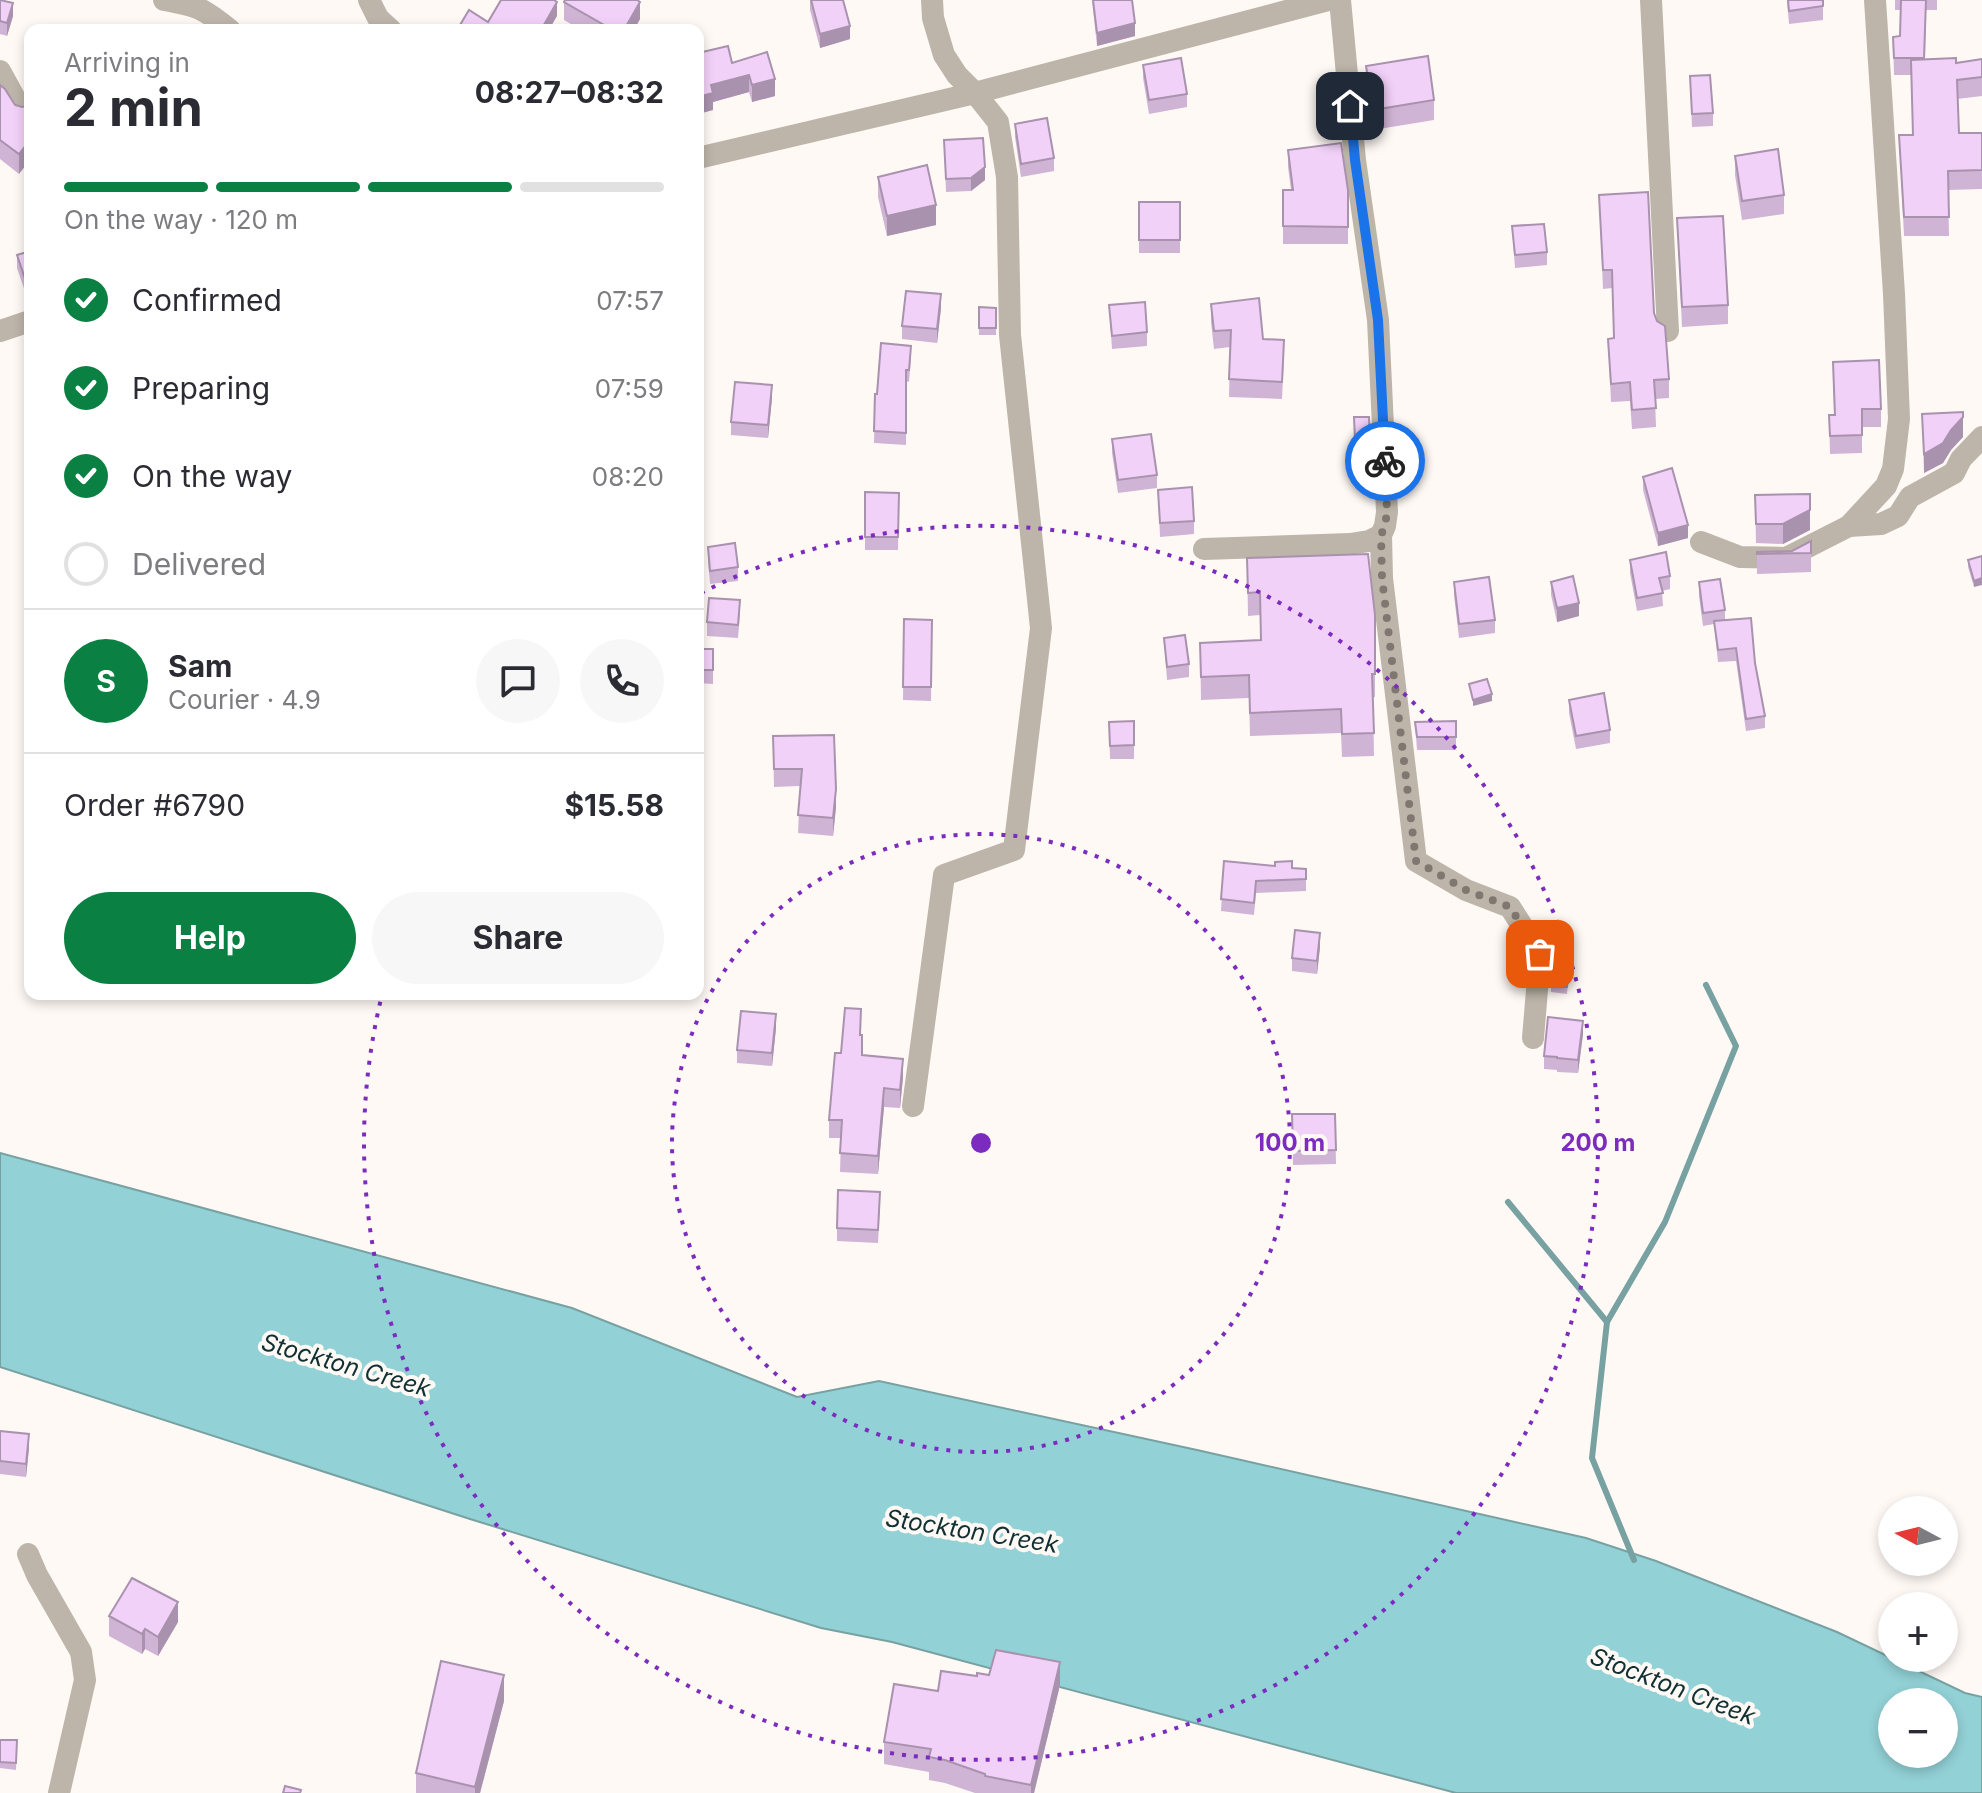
<!DOCTYPE html>
<meta charset="utf-8">
<style>
:root{--surface:#fff;--page:#f7f7f7;--text:#2b2b33;--muted:#7c7c81;--line:#e1e1e2;--accent:#0b8043}
body{margin:0;font-family:Inter,sans-serif;background:var(--page);color:var(--text);height:100vh;display:flex;flex-direction:column;font-size:30px;white-space:nowrap}
*{box-sizing:border-box;margin:0}
p{font-size:26px;color:var(--muted)}
.icon{flex:none;width:44px;height:44px;fill:none;stroke:currentColor;stroke-width:2;stroke-linecap:round;stroke-linejoin:round}
.map{position:relative;flex:1;overflow:hidden}
.side{position:absolute;left:24px;top:24px;width:680px;height:976px;display:flex;flex-direction:column;background:var(--surface);border-radius:16px;box-shadow:0 4px 12px #0003}
.side>*{flex:none}
.needle{width:52px;rotate:277deg}
.tools{position:absolute;left:1878px;top:1496px;display:grid;gap:16px}
.tools a{display:grid;place-items:center;width:80px;height:80px;border-radius:50%;background:var(--surface);box-shadow:0 4px 12px #0003;font-size:40px}
.pin{position:absolute;display:grid;place-items:center;width:68px;height:68px;color:#fff;margin:-34px;border-radius:16px;box-shadow:0 4px 12px #0006}
.courier{position:absolute;display:grid;place-items:center;width:80px;height:80px;margin:-40px;border:6px solid #1a73e8;border-radius:50%;background:#fff;color:#222;box-shadow:0 2px 10px #0007}
.head em{font-style:normal;font-weight:700}
.head div{display:flex;flex-direction:column-reverse}
.head{display:flex;align-items:center;justify-content:space-between;height:136px;padding:0 40px}
h1{font-size:52px;font-weight:700;line-height:60px}
.bar{display:grid;grid-template-columns:repeat(4,1fr);gap:12px 8px;align-content:center;height:96px;padding:0 40px}
.bar i{height:10px;border-radius:6px;background:var(--line)}
.bar .current{background:var(--accent)}
.bar p{grid-column:span 4}
.line{display:flex;align-items:center;gap:20px;padding:0 40px;border-top:2px solid var(--line)}
.line div{flex:1}
.round{display:grid;place-items:center;flex:none;width:84px;height:84px;border-radius:42px;background:var(--page)}
ol{padding:0 40px;list-style:none}
li{display:flex;align-items:center;gap:24px;height:88px}
li p{margin-inline-start:auto}
li .icon{padding:8px;border-radius:50%;background:var(--accent);color:#fff;stroke-width:4}
li:last-child{color:var(--muted)}
li i{width:44px;height:44px;border:4px solid var(--line);border-radius:50%}
.cta{display:flex;gap:16px;margin-top:auto;padding:16px 40px}
.cta a{flex:1;height:92px;border-radius:48px;background:var(--accent);color:#fff;font-size:32px;font-weight:700;line-height:92px;text-align:center}
.cta a+a{background:var(--page);color:var(--text)}
.map>svg:first-child{display:block}
.water{fill:#92d1d6;stroke:#78a1a2;stroke-width:2;fill-rule:evenodd}
.lines{fill:none;stroke-linecap:round;stroke-linejoin:round}
.stream{stroke:#78a1a2;stroke-width:6}
.minor{stroke:#bdb5a9;stroke-width:22}
.wall{fill:#d0b4d5}
.shaded-wall{fill:#a992ae}
.building{fill:#f2d1f8;stroke:#a992ae;stroke-width:2}
.done{stroke:#807770;stroke-width:8;stroke-dasharray:0 14.4}
.route{stroke:#1a73e8;stroke-width:10}
.ring{fill:none;stroke:#7b2cbf;stroke-width:4;stroke-dasharray:4 8}
.labels{text-anchor:middle;dominant-baseline:central;stroke-width:8;stroke-linejoin:round;paint-order:stroke}
.water-label{font-size:24px;font-style:italic;fill:#103033;stroke:#fff9f5}
.centre{fill:#7b2cbf;stroke:#fff9f5;stroke-width:4}
.ring-label{font-size:24px;text-anchor:middle;font-weight:bold;fill:#7b2cbf;stroke:#fff9f5;stroke-width:8;stroke-linejoin:round;paint-order:stroke}
</style>
<div class="map">
<svg width="1982" height="1793" viewBox="0 0 1982 1793">
<rect width="100%" height="100%" fill="#fff9f5"/>
<path class="water" d="M0,1153l572,155 225,89 82,-16 318,69 389,88 70,23 181,71 128,61 17,4v96h-526l-564,-151 -71,-14 -351,-109 -470,-152zM1892,1702h52v52h-52z"/>
<g class="lines">
<g class="stream">
<polyline points="1508,1202 1607,1322"/>
<polyline points="1634,1560 1592,1458 1607,1322 1665,1222 1736,1046 1706,985"/>
</g>
<g class="minor">
<path d="M164,0c34,6 39,8 66,30"/>
<polyline points="369,0 378,18 391,30"/>
<polyline points="1651,0 1668,331"/>
<polyline points="0,71 23,113"/>
<polyline points="698,158 975,93 1328,0"/>
<polyline points="0,331 30,321"/>
<polyline points="1849,526 1886,486 1893,469 1899,419 1894,294 1875,0"/>
<polyline points="1381,535 1382,578 1416,861 1466,890 1510,907 1540,954 1533,1038"/>
<polyline points="1701,542 1740,557 1786,558 1849,526 1881,524 1898,516 1910,497 1954,473 1961,459 1982,437"/>
<polyline points="1204,549 1350,544 1369,541 1381,535 1385,526 1387,512 1378,320 1355,160 1340,0"/>
<polyline points="913,1106 944,875 1014,850 1041,628 1010,335 1007,177 998,122 975,93 957,75 944,55 933,18 932,0"/>
<polyline points="28,1554 37,1575 81,1652 85,1680 59,1793"/>
</g>
</g>
<g class="wall">
<polygon points="0,0 13,16 7,36 0,34"/>
<polygon points="810,0 843,0 850,39 820,48 810,10"/>
<polygon points="1092,0 1132,0 1135,36 1097,46"/>
<polygon points="1787,0 1823,0 1823,20 1789,24"/>
<polygon points="1895,0 1937,0 1937,10 1926,10 1925,60 1956,63 1982,59 1982,96 1957,99 1959,133 1982,133 1982,189 1948,190 1949,236 1904,236 1899,135 1913,135 1911,75 1894,75 1893,37 1900,36 1901,10 1895,10"/>
<polygon points="639,1 640,19 634,30 581,30 564,20 564,2"/>
<polygon points="732,63 775,96 752,102 749,92 713,102 713,110 698,114"/>
<polygon points="1143,65 1187,94 1187,107 1149,114 1143,78"/>
<polygon points="1366,66 1434,100 1434,120 1373,130 1366,86"/>
<polygon points="1690,76 1713,113 1713,126 1692,127"/>
<polygon points="0,85 15,105 22,107 19,174 0,159"/>
<polygon points="1015,124 1054,158 1054,171 1021,177 1015,137"/>
<polygon points="944,140 985,180 971,191 946,192"/>
<polygon points="1288,150 1348,190 1348,244 1283,244 1283,190 1291,190 1288,167"/>
<polygon points="1735,156 1784,195 1784,214 1742,220 1735,175"/>
<polygon points="878,177 936,225 887,236 878,197"/>
<polygon points="1599,195 1654,313 1669,379 1669,398 1655,399 1656,427 1632,429 1630,401 1611,402 1608,339 1614,338 1612,288 1603,289"/>
<rect x="1139" y="202" width="41" height="51"/>
<polygon points="1677,218 1728,305 1728,324 1682,327"/>
<polygon points="1512,226 1547,252 1547,265 1515,268"/>
<polygon points="30,251 30,306 17,268 17,255"/>
<polygon points="1211,304 1263,339 1284,357 1282,399 1229,397 1230,347 1214,349 1211,322"/>
<polygon points="1109,305 1147,332 1147,346 1112,349"/>
<polygon points="979,307 996,308 996,335 979,335"/>
<polygon points="941,308 937,343 902,339 902,326"/>
<polygon points="911,358 909,382 906,381 906,445 874,443 875,394 877,394"/>
<polygon points="1833,362 1881,409 1881,427 1862,427 1862,453 1830,454 1829,415 1834,415"/>
<polygon points="772,398 768,438 731,435 731,422"/>
<polygon points="1922,414 1963,437 1951,450 1943,463 1924,473"/>
<polygon points="1354,417 1369,417 1370,453 1355,453"/>
<polygon points="1112,439 1157,475 1157,488 1118,493 1112,453"/>
<polygon points="1643,477 1688,538 1658,546 1643,490"/>
<polygon points="1158,490 1194,521 1194,534 1160,537"/>
<polygon points="865,492 899,493 898,550 865,550"/>
<polygon points="1755,495 1810,530 1783,544 1756,543"/>
<polygon points="1811,541 1811,572 1757,574 1757,552 1792,551"/>
<polygon points="708,547 738,567 738,581 710,584 708,560"/>
<polygon points="1982,556 1974,587 1968,567 1968,560"/>
<polygon points="1247,558 1375,615 1375,697 1373,697 1374,756 1342,757 1341,733 1250,736 1249,698 1201,700 1200,643 1260,640 1260,615 1248,616"/>
<polygon points="1630,560 1670,576 1670,589 1662,591 1663,606 1637,611 1630,573"/>
<polygon points="1454,582 1495,620 1495,633 1459,638 1454,595"/>
<polygon points="1551,582 1579,616 1557,622 1551,595"/>
<polygon points="1699,582 1725,610 1725,620 1755,663 1765,716 1765,728 1746,731 1736,661 1718,662 1714,624 1703,626 1699,596"/>
<polygon points="740,614 738,638 707,636 707,622"/>
<polygon points="904,619 932,620 931,701 903,700"/>
<polygon points="1164,638 1189,664 1189,677 1167,680"/>
<polygon points="698,649 713,649 713,684 698,683"/>
<polygon points="1569,700 1610,730 1610,743 1576,749 1569,713"/>
<polygon points="1134,721 1134,759 1110,759 1109,722"/>
<polygon points="1456,721 1456,750 1417,750 1415,722"/>
<polygon points="773,736 836,807 833,836 798,833 800,786 774,787"/>
<polygon points="1224,861 1306,869 1306,891 1256,893 1254,915 1221,911"/>
<polygon points="1320,947 1317,974 1292,971 1292,958"/>
<polygon points="1569,972 1567,994 1551,992 1551,986"/>
<polygon points="776,1028 772,1066 737,1063 737,1050"/>
<polygon points="1583,1034 1578,1073 1557,1072 1557,1070 1544,1069 1544,1056"/>
<polygon points="860,1035 862,1055 903,1077 900,1108 884,1107 878,1174 840,1172 841,1138 829,1138 829,1120 841,1053"/>
<polygon points="1292,1114 1335,1114 1336,1164 1293,1165"/>
<polygon points="880,1205 878,1243 837,1241 837,1228"/>
<polygon points="0,1431 29,1448 26,1477 0,1474"/>
<polygon points="109,1616 178,1622 158,1656 145,1649 142,1654 109,1636"/>
<polygon points="977,1676 1060,1685 1034,1793 975,1793 945,1783 929,1780 929,1772 884,1764 884,1742 938,1691"/>
<polygon points="504,1701 480,1793 416,1793 416,1773"/>
<polygon points="0,1740 17,1740 16,1770 0,1768"/>
</g>
<g class="shaded-wall">
<polygon points="557,2 557,16 549,30 541,30"/>
<polygon points="640,2 640,19 634,30 624,30"/>
<polygon points="13,3 13,16 7,36 7,23"/>
<polygon points="1135,23 1135,36 1097,46 1097,33"/>
<polygon points="850,26 850,39 820,48 820,34"/>
<polygon points="749,75 749,92 713,102 713,110 698,114 698,97 711,85"/>
<polygon points="775,79 775,96 752,102 752,85"/>
<polygon points="30,140 30,160 19,174 19,154"/>
<polygon points="985,167 985,180 971,191 971,178"/>
<polygon points="936,205 936,225 887,236 887,216"/>
<polygon points="941,294 941,308 937,343 937,329"/>
<polygon points="772,385 772,398 768,438 768,425"/>
<polygon points="1963,417 1963,437 1951,450 1943,463 1924,473 1924,454"/>
<polygon points="1810,510 1810,530 1783,544 1783,524"/>
<polygon points="1688,525 1688,538 1658,546 1658,533"/>
<polygon points="1982,578 1982,585 1974,587 1974,581"/>
<polygon points="1579,603 1579,616 1557,622 1557,608"/>
<polygon points="1492,694 1492,701 1473,706 1473,700"/>
<polygon points="836,789 836,807 833,836 833,818"/>
<polygon points="1320,933 1320,947 1317,974 1317,961"/>
<polygon points="776,1014 776,1028 772,1066 772,1053"/>
<polygon points="1583,1021 1583,1034 1578,1073 1578,1060"/>
<polygon points="903,1059 903,1077 900,1108 900,1090"/>
<polygon points="884,1088 884,1107 878,1174 878,1156"/>
<polygon points="29,1434 29,1448 26,1477 26,1464"/>
<polygon points="178,1602 178,1622 158,1656 158,1637"/>
<polygon points="145,1629 145,1649 142,1654 142,1634"/>
<polygon points="1060,1662 1060,1685 1034,1793 1031,1793 1031,1785"/>
<polygon points="504,1675 504,1701 480,1793 475,1793 475,1787"/>
</g>
<g class="building">
<polygon points="0,0 13,3 7,23 0,21"/>
<polygon points="501,0 554,0 557,2 541,30 536,30 532,28 530,30 457,30 469,10 488,22"/>
<polygon points="565,0 637,0 640,2 624,30 613,30 564,2"/>
<polygon points="811,0 843,0 850,26 820,34"/>
<polygon points="1093,0 1132,0 1135,23 1097,33"/>
<polygon points="1788,0 1823,0 1823,6 1789,11"/>
<polygon points="1901,0 1926,0 1924,58 1894,58 1893,37 1900,36"/>
<polygon points="728,46 732,63 767,52 775,79 752,85 749,75 711,85 713,93 698,97 698,53"/>
<polygon points="1428,56 1434,100 1373,110 1366,66"/>
<polygon points="1181,58 1187,94 1149,100 1143,65"/>
<polygon points="1956,58 1956,63 1982,59 1982,77 1957,80 1959,133 1982,133 1982,170 1948,171 1949,217 1904,217 1899,135 1913,135 1911,60"/>
<polygon points="1710,75 1713,113 1692,114 1690,76"/>
<polygon points="0,85 5,89 15,105 22,107 27,106 30,109 30,140 19,154 0,140"/>
<polygon points="1047,118 1054,158 1021,164 1015,124"/>
<polygon points="983,138 985,167 971,178 946,179 944,140"/>
<polygon points="1341,143 1348,190 1348,227 1283,226 1283,190 1293,190 1288,150"/>
<polygon points="1778,149 1784,195 1742,201 1735,156"/>
<polygon points="927,165 936,205 887,216 878,177"/>
<polygon points="1648,192 1654,313 1657,321 1665,326 1669,379 1654,380 1656,408 1632,410 1630,382 1611,384 1608,339 1614,338 1612,270 1603,270 1599,195"/>
<rect x="1139" y="202" width="41" height="38"/>
<polygon points="1723,216 1728,305 1682,307 1677,218"/>
<polygon points="1544,224 1547,252 1515,255 1512,226"/>
<polygon points="30,251 30,293 17,255"/>
<polygon points="906,291 941,294 937,329 902,326"/>
<polygon points="1259,298 1263,339 1284,340 1282,382 1229,379 1231,330 1214,331 1211,304"/>
<polygon points="1145,302 1147,332 1112,336 1109,305"/>
<polygon points="979,307 996,308 996,328 979,328"/>
<polygon points="881,343 911,346 909,370 906,370 906,433 874,431 875,394 877,394"/>
<polygon points="1879,360 1881,409 1862,409 1862,435 1830,436 1829,415 1835,415 1833,362"/>
<polygon points="735,382 772,385 768,425 731,422"/>
<polygon points="1963,412 1963,417 1951,430 1943,443 1924,454 1922,414"/>
<polygon points="1354,417 1369,417 1370,439 1355,440"/>
<polygon points="1151,434 1157,475 1118,480 1112,439"/>
<polygon points="1672,468 1688,525 1658,533 1643,477"/>
<polygon points="1192,487 1194,521 1160,523 1158,490"/>
<polygon points="865,492 899,493 898,537 865,537"/>
<polygon points="1810,494 1810,510 1783,524 1756,524 1755,495"/>
<polygon points="1811,541 1811,553 1757,554 1757,552 1792,551"/>
<polygon points="735,543 738,567 710,571 708,547"/>
<polygon points="1666,552 1670,576 1659,578 1663,593 1637,598 1630,560"/>
<polygon points="1368,554 1375,615 1375,674 1372,674 1374,733 1342,734 1341,709 1250,713 1249,675 1201,677 1200,643 1261,640 1260,592 1248,593 1247,558"/>
<polygon points="1982,556 1982,578 1974,581 1968,560"/>
<polygon points="1573,576 1579,603 1557,608 1551,582"/>
<polygon points="1489,577 1495,620 1459,624 1454,582"/>
<polygon points="1720,579 1725,610 1703,613 1699,582"/>
<polygon points="709,598 740,600 738,625 707,622"/>
<polygon points="1751,618 1755,663 1765,716 1746,719 1736,648 1718,650 1714,621"/>
<polygon points="904,619 932,620 931,687 903,687"/>
<polygon points="1185,635 1189,664 1167,667 1164,638"/>
<rect x="698" y="649" width="15" height="21"/>
<polygon points="1487,679 1492,694 1473,700 1469,684"/>
<polygon points="1604,693 1610,730 1576,736 1569,700"/>
<polygon points="1134,721 1134,745 1110,746 1109,722"/>
<polygon points="1456,721 1456,737 1417,737 1415,722"/>
<polygon points="834,735 836,789 833,818 798,815 802,769 774,769 773,736"/>
<polygon points="1224,861 1275,866 1275,862 1292,861 1292,868 1306,869 1306,879 1256,881 1254,903 1221,899"/>
<polygon points="1295,930 1320,933 1317,961 1292,958"/>
<polygon points="1553,964 1569,965 1567,987 1551,986"/>
<polygon points="845,1008 861,1009 860,1035 862,1035 862,1055 903,1059 900,1090 884,1088 878,1156 840,1153 842,1120 829,1120 835,1053 841,1053"/>
<polygon points="741,1011 776,1014 772,1053 737,1050"/>
<polygon points="1548,1017 1583,1021 1578,1060 1557,1058 1557,1057 1544,1056"/>
<polygon points="1292,1114 1335,1114 1336,1150 1293,1151"/>
<polygon points="838,1190 880,1192 878,1230 837,1228"/>
<polygon points="0,1431 29,1434 26,1464 0,1461"/>
<polygon points="132,1578 178,1602 158,1637 145,1629 142,1634 109,1616"/>
<polygon points="996,1650 1060,1662 1031,1785 985,1776 985,1774 945,1760 929,1757 931,1749 884,1742 894,1684 938,1691 941,1671 977,1676 977,1673 989,1675"/>
<polygon points="441,1661 504,1675 475,1787 416,1773"/>
<polygon points="0,1740 17,1740 16,1763 0,1762"/>
<polygon points="285,1786 301,1790 300,1793 283,1793"/>
</g>
<g class="lines">
<polyline class="done" points="1385,461 1387,512 1385,526 1381,535 1382,578 1416,861 1466,890 1510,907 1540,954"/>
<polyline class="route" points="1350,106 1355,160 1378,320 1385,461"/>
</g>
<g class="ring">
<circle cx="981" cy="1143" r="309"/>
<path d="M701 593A617 617 0 1 1 381 999"/>
</g>
<g class="labels">
<g class="water-label">
<text transform="translate(346 1365) rotate(16)">Stockton Creek</text>
<text transform="translate(972 1531) rotate(9)">Stockton Creek</text>
<text transform="translate(1673 1686) rotate(21)">Stockton Creek</text>
</g>
</g>
<circle cx="981" cy="1143" r="12" class="centre"/>
<g class="ring-label">
<text x="1290" y="1151">100 m</text>
<text x="1598" y="1151">200 m</text>
</g>
</svg>
<div class="tools">
<a><svg class="needle" viewBox="-14 -14 28 28"><path d="M0-13l5 13h-10z" fill="#e53935"/><path d="M0 13l5-13h-10z" fill="#7c7c81"/></svg></a>
<a>+</a>
<a>−</a>
</div>
<div class="pin" style="left:1540px;top:954px;background:#ea580c"><svg class="icon" aria-label="bag" viewBox="0 0 24 24"><path d="M5 8h14l-1 12H6zM9 8a3 3 0 0 1 6 0"/></svg></div>
<div class="pin" style="left:1350px;top:106px;background:#1f2937"><svg class="icon" aria-label="home" viewBox="0 0 24 24"><path d="M3 11l9-7 9 7M6 9v11h12V9"/></svg></div>
<div class="courier" style="left:1385px;top:461px"><svg class="icon" aria-label="bike" viewBox="0 0 24 24"><circle cx="6" cy="16" r="4"/><circle cx="18" cy="16" r="4"/><path d="M6 16l4-8h5l3 8M10 8l3 8H6M13 5h3"/></svg></div>
<section class="side">
<div class="head"><div><h1>2 min</h1><p>Arriving in</p></div><em>08:27–08:32</em></div>
<div class="bar"><i class="current"></i><i class="current"></i><i class="current"></i><i></i><p>On the way · 120 m</p></div>
<ol>
<li><svg class="icon" aria-label="check" viewBox="0 0 24 24"><path d="M5 12l5 5 9-10"/></svg>Confirmed<p>07:57</p></li>
<li><svg class="icon" aria-label="check" viewBox="0 0 24 24"><path d="M5 12l5 5 9-10"/></svg>Preparing<p>07:59</p></li>
<li><svg class="icon" aria-label="check" viewBox="0 0 24 24"><path d="M5 12l5 5 9-10"/></svg>On the way<p>08:20</p></li>
<li><i></i>Delivered</li>
</ol>
<div class="line" style="height:144px"><b class="round" style="background:var(--accent);color:#fff">S</b><div><b>Sam</b><p>Courier · 4.9</p></div><a class="round"><svg class="icon" aria-label="chat" viewBox="0 0 24 24"><path d="M4 5h16v11H9l-5 4z"/></svg></a><a class="round"><svg class="icon" aria-label="phone" viewBox="0 0 24 24"><path d="M5 4h4l2 5-3 2q2 4 5 5l2-3 5 2v4C11 20 4 13 5 4z"/></svg></a></div>
<div class="line" style="height:104px"><div>Order #6790</div><b>$15.58</b></div>
<div class="cta"><a>Help</a><a>Share</a></div>
</section>
</div>
